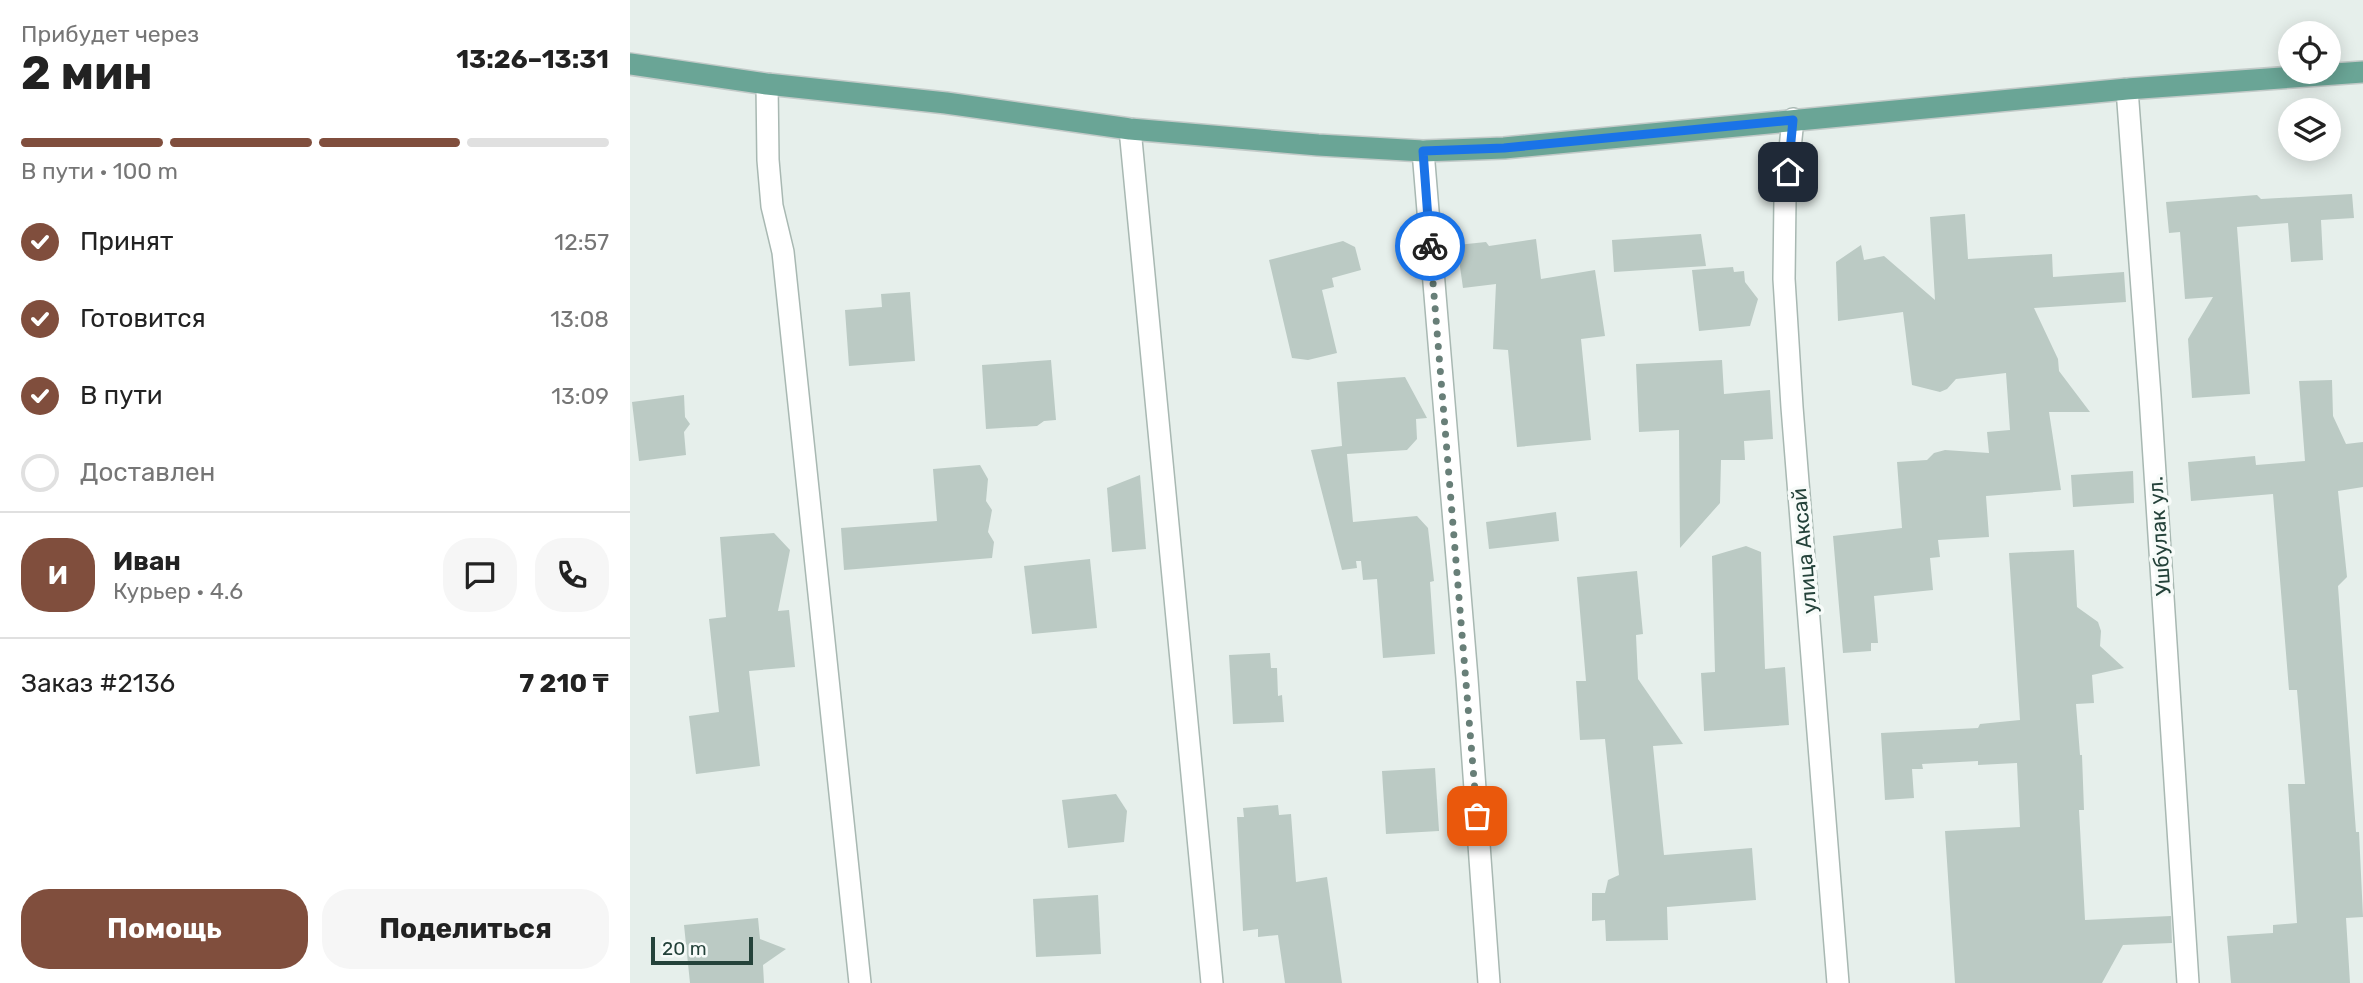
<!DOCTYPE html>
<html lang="ru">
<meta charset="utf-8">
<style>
:root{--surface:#fff;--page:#f6f6f6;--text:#222;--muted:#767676;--line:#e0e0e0;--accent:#804e3d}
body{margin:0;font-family:Rubik,sans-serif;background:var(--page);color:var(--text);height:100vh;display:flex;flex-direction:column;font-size:26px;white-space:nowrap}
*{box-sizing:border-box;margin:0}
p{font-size:23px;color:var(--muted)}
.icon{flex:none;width:38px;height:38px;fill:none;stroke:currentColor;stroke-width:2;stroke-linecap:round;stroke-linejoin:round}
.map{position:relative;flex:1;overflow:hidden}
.details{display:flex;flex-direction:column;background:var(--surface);width:630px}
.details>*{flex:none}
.tools{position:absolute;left:1648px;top:21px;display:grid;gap:14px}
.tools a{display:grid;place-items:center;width:63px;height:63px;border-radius:50%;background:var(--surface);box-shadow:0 4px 18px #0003;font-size:35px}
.scale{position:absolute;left:21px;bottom:18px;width:102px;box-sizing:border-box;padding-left:7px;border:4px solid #24423a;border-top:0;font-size:19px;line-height:24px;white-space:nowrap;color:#24423a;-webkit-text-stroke:5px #f7fbf9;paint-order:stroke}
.pin{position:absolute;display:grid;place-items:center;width:60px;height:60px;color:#fff;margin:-30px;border-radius:14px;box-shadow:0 4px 10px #0006}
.courier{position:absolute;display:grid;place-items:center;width:70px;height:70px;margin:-35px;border:5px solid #1a73e8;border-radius:50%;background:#fff;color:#222;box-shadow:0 2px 9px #0007}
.headline em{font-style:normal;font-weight:700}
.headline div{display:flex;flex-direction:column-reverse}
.headline{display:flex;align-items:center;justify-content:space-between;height:119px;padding:0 21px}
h1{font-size:46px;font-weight:700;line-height:52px}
.bar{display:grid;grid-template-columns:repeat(4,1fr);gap:10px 7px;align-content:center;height:84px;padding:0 21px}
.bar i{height:9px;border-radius:5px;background:var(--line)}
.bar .current{background:var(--accent)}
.bar p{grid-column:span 4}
.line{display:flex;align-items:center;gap:18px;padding:0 21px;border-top:2px solid var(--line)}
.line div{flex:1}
.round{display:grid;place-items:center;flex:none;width:74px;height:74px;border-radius:28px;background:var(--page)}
ol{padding:0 21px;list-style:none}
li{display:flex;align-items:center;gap:21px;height:77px}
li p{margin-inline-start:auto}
li .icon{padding:7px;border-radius:50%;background:var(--accent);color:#fff;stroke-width:4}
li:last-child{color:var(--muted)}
li i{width:38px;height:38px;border:4px solid var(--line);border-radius:50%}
.primary-button{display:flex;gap:14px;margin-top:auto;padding:14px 21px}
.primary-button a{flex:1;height:80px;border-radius:28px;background:var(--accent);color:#fff;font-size:28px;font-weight:700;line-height:80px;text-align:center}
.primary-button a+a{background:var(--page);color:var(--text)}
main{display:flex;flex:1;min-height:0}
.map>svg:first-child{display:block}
.building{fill:#bbcac4}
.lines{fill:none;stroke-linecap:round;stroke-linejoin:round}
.minor-casing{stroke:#a8b8b2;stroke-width:24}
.major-casing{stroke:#c2cac8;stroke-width:24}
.minor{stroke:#fff;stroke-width:21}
.major{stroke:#6aa596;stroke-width:21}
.done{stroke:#687f78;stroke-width:7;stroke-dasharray:0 12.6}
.route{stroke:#1a73e8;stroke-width:9}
.labels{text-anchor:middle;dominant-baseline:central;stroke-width:7;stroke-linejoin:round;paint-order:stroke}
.street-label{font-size:21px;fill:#24423a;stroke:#f7fbf9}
</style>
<main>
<section class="details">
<div class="headline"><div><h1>2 мин</h1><p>Прибудет через</p></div><em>13:26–13:31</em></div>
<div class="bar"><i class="current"></i><i class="current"></i><i class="current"></i><i></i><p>В пути · 100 m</p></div>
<ol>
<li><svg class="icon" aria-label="check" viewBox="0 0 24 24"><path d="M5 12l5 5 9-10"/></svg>Принят<p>12:57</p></li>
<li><svg class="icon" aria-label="check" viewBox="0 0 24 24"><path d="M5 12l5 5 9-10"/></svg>Готовится<p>13:08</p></li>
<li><svg class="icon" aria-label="check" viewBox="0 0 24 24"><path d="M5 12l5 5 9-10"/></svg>В пути<p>13:09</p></li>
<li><i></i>Доставлен</li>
</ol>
<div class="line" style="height:126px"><b class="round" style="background:var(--accent);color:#fff">И</b><div><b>Иван</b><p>Курьер · 4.6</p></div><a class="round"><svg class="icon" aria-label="chat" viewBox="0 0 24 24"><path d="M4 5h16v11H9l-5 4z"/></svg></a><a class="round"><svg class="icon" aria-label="phone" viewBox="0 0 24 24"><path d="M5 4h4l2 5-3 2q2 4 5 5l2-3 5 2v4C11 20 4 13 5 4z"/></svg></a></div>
<div class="line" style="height:91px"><div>Заказ #2136</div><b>7 210 ₸</b></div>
<div class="primary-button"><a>Помощь</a><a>Поделиться</a></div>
</section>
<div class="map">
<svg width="1733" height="983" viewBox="0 0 1733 983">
<rect width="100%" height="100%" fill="#e6efeb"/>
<g class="building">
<polygon points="1722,194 1724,218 1691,220 1693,260 1661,262 1658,223 1607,227 1620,394 1562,398 1558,339 1583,297 1555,299 1550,232 1539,233 1536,202 1627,195 1631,199"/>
<polygon points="1335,214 1338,259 1422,254 1423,277 1494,272 1496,302 1404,308 1428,359 1429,371 1460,412 1419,412 1431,490 1356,496 1359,537 1308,540 1310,557 1300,558 1303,590 1244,596 1248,643 1241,643 1241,651 1213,653 1203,536 1272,528 1267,462 1297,460 1304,453 1315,450 1359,453 1357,432 1380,430 1376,373 1326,379 1317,389 1310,392 1282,385 1273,312 1208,321 1206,262 1231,245 1234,260 1254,256 1305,300 1300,217"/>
<polygon points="1071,234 1076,266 984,272 982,240"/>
<polygon points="906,239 911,279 965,270 975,336 951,339 961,440 887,447 878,350 863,349 866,284 833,288 827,245 856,242 859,246"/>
<polygon points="713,241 725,247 731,270 702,278 704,287 692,290 707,353 678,360 662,358 639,260"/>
<polygon points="1103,267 1104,272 1114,271 1115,282 1128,299 1120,326 1069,331 1062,270"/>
<polygon points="280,292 285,361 219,366 215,310 252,307 251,294"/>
<polygon points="421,360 426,420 414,421 407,426 356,429 352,365"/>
<polygon points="1092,360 1094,394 1140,390 1143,439 1114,441 1115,460 1091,460 1090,503 1050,548 1049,430 1009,432 1006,364"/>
<polygon points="775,377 797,418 786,419 787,439 777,450 717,454 723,522 787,516 798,528 804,581 800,582 805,654 753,658 747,579 733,580 731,561 726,561 727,568 712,570 681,450 712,446 707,382"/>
<polygon points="1702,380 1703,416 1716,444 1733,442 1733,487 1708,491 1717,577 1708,586 1726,832 1729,832 1733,917 1716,918 1720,983 1601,983 1597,936 1643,933 1643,925 1667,923 1658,784 1675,784 1667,690 1659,690 1643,494 1561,501 1558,462 1625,456 1626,465 1675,461 1669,381"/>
<polygon points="54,395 55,417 60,424 54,432 56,455 9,461 2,402"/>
<polygon points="350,465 358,479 356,501 362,510 358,532 364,542 362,558 214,570 211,528 307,521 303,469"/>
<polygon points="1503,471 1504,503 1443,507 1441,475"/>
<polygon points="510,475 516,549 482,552 477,488"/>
<polygon points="926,512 929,541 859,549 856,522"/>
<polygon points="144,533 160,550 148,611 159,610 165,667 119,671 130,766 66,774 59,716 89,712 79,619 96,617 90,537"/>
<polygon points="1116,546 1131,552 1135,669 1155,667 1159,725 1074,731 1071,673 1085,672 1082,556"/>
<polygon points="1444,550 1447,607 1468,622 1471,631 1470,646 1494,668 1462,675 1464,703 1446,704 1450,755 1452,755 1454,810 1449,810 1455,920 1541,916 1542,943 1493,945 1472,983 1325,983 1315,831 1390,827 1387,763 1348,765 1348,761 1292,764 1293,769 1282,769 1284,798 1255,800 1251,733 1348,728 1350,724 1390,720 1379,553"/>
<polygon points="460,559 467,628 402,634 394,566"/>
<polygon points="1007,571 1013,634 1006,635 1008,679 1053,744 1023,746 1034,855 1122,848 1126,900 1037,907 1038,940 976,941 975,920 962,921 962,893 975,893 978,880 989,875 975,739 950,740 946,681 956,681 947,577"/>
<polygon points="640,653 641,668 647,668 648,696 652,695 654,722 603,724 599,655"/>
<polygon points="805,768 809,831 756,834 752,771"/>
<polygon points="486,794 497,811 494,842 438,848 432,800"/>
<polygon points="648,805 649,815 661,814 666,882 697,877 712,983 655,983 648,935 628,937 628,929 613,931 607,817 614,817 613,808"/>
<polygon points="468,895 471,954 406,957 403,899"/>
<polygon points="128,918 130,939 156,949 133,965 134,983 60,983 54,925"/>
</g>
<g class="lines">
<defs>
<g id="minor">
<polyline points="137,84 138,160 142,206 153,252 230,983"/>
<polyline points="1497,89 1520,396 1558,983"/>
<polyline points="1163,119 1155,198 1154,279 1162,407 1208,983"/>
<polyline points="500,129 582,983"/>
<polyline points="793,151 837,678 859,983"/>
</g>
<polyline id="major" points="0,64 137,84 316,103 500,129 688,145 793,151 874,148 1497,89 1733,72"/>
</defs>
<use href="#minor" class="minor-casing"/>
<use href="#major" class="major-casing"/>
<use href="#minor" class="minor"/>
<use href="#major" class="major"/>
</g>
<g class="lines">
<polyline class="done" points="800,246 847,816"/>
<polyline class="route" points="800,246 793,151 874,148 1163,120 1158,172"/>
</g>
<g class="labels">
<g class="street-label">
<text transform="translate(1529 536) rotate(-94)">Ушбулак ул.</text>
<text transform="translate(1174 551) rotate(-95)">улица Аксай</text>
</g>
</g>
</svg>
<div class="tools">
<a><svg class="icon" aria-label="locate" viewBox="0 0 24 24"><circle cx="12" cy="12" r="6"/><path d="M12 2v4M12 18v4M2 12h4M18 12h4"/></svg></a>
<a><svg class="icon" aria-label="layers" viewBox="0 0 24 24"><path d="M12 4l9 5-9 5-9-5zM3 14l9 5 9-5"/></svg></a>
</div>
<div class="scale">20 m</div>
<div class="pin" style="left:847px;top:816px;background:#ea580c"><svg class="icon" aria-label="bag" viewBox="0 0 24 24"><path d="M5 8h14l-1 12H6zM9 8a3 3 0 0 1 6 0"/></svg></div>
<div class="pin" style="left:1158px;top:172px;background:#1f2937"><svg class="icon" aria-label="home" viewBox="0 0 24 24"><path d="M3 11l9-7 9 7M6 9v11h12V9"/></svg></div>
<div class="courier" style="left:800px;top:246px"><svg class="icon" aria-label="bike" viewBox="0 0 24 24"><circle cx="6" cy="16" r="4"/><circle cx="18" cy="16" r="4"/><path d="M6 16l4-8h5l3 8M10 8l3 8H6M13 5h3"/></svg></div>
</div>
</main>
